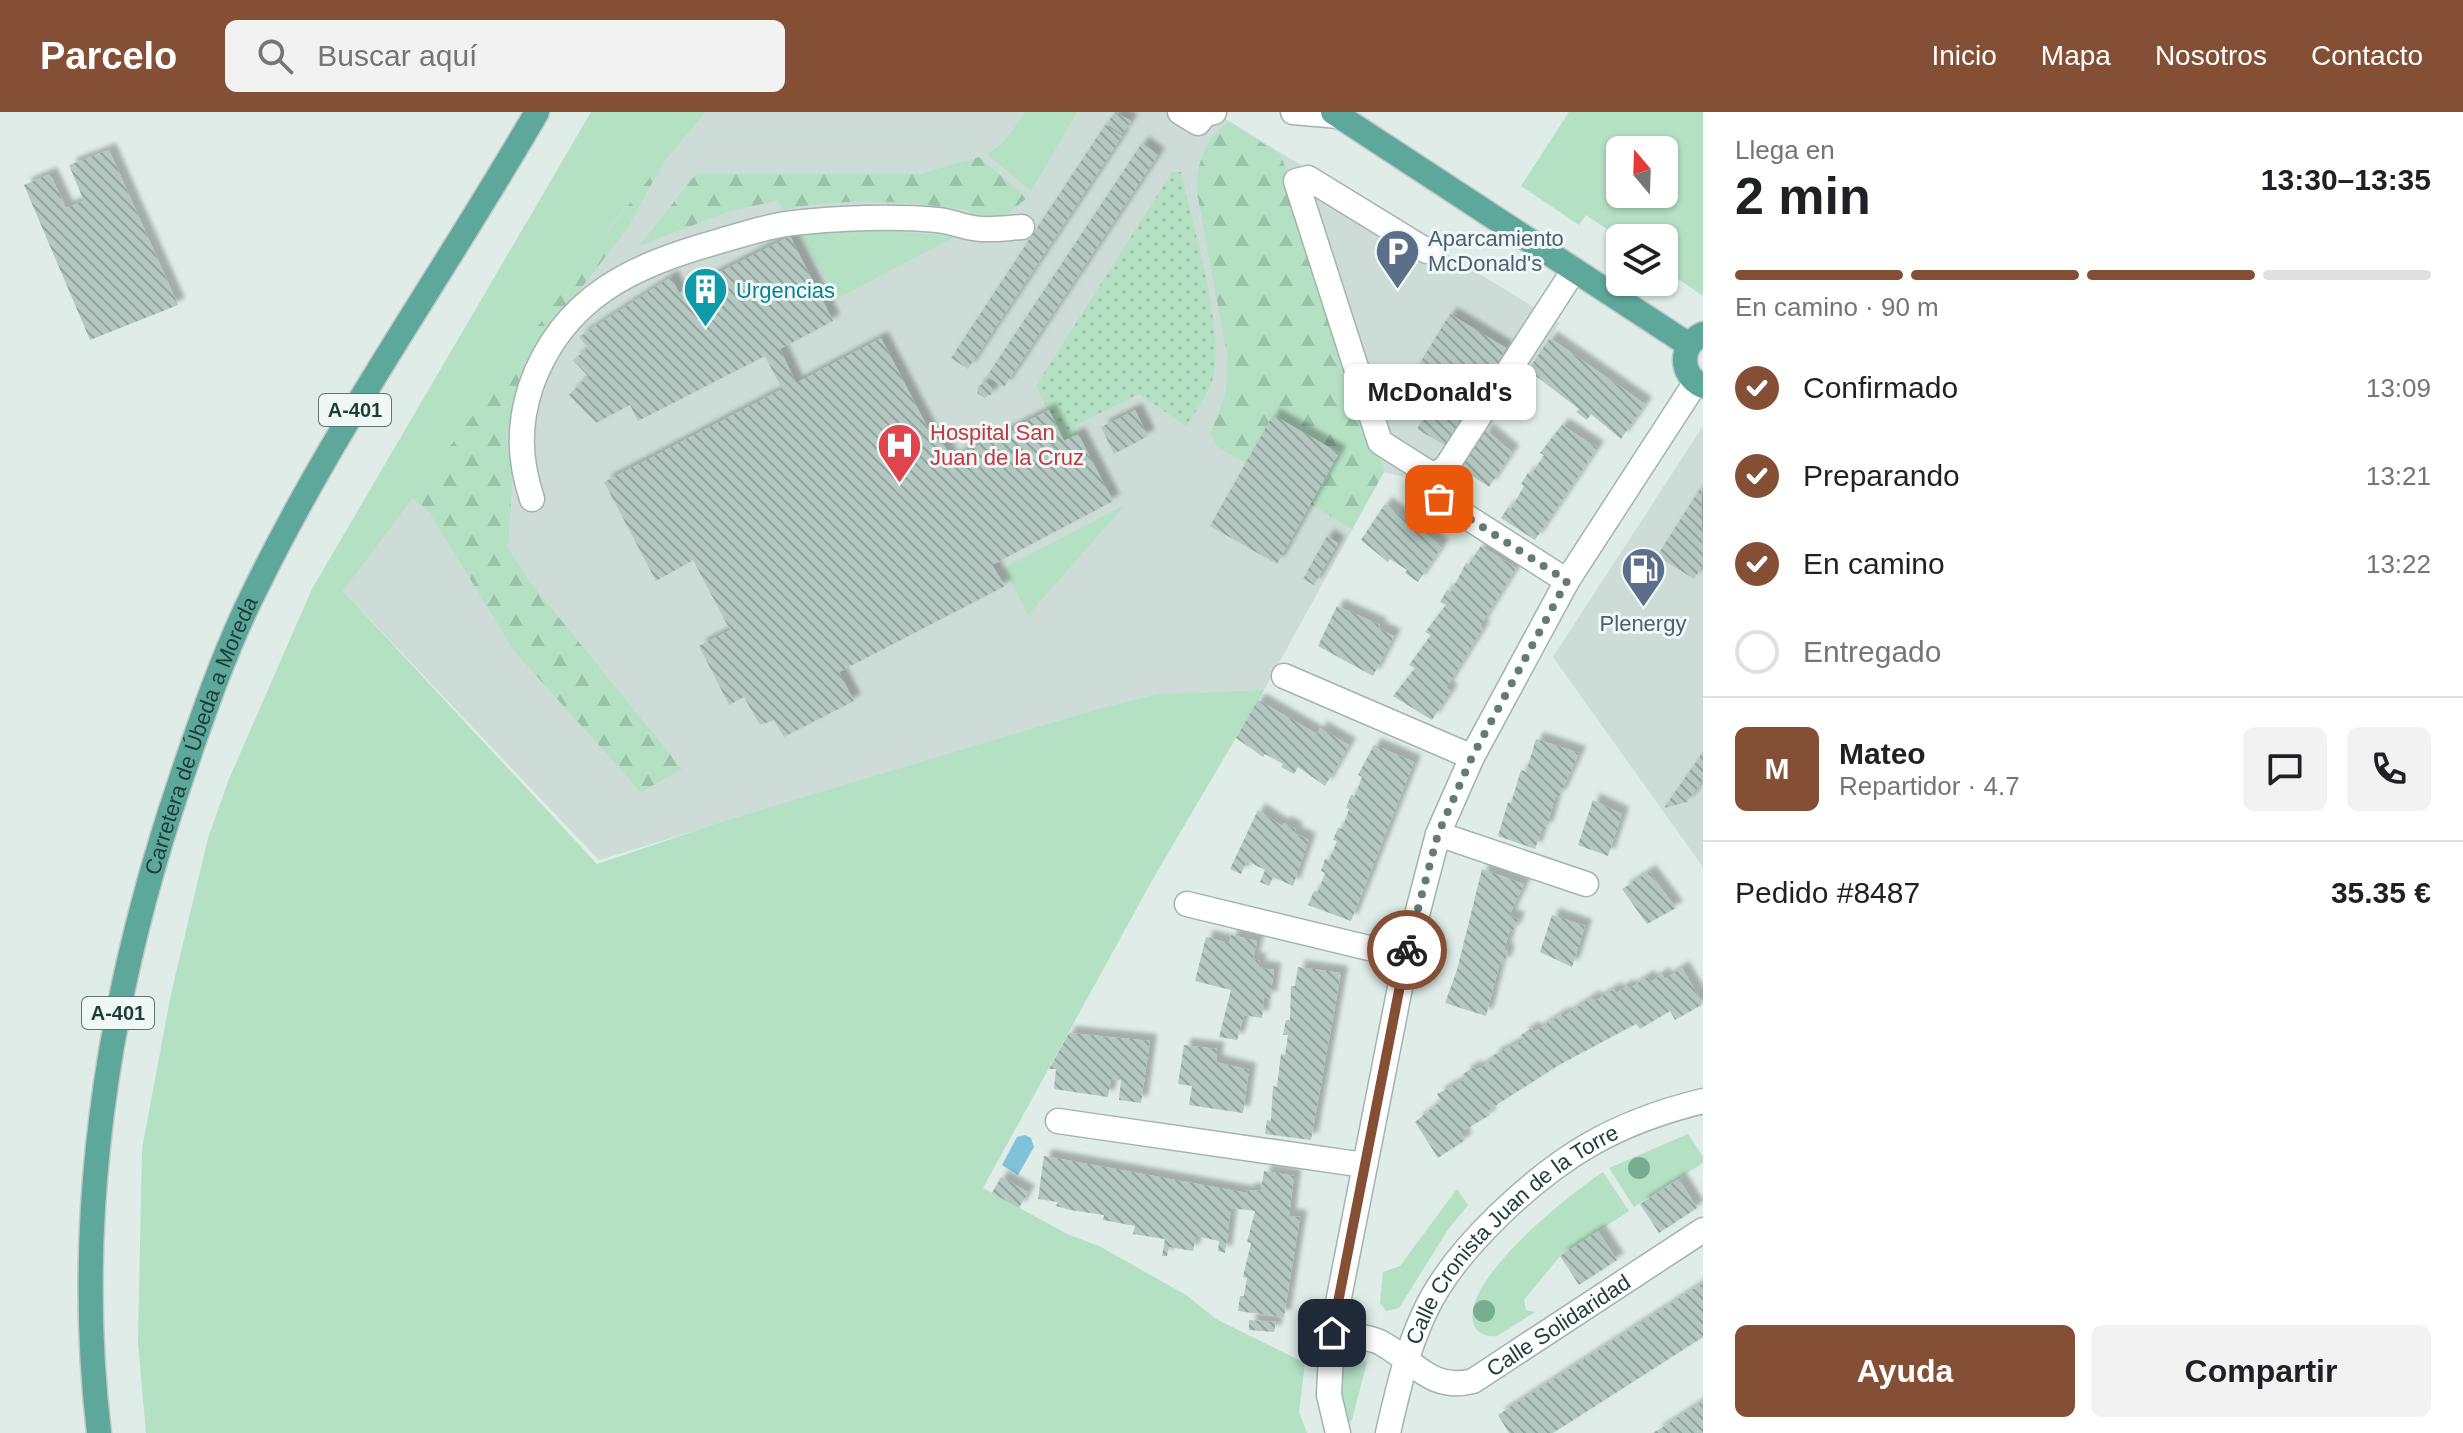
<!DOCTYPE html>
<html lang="es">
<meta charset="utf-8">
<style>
:root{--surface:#fff;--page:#f2f2f2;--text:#202124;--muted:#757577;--line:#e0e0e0;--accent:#844f35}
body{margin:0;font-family:Helvetica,sans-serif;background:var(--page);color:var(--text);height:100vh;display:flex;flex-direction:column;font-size:30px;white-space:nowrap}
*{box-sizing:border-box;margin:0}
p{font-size:26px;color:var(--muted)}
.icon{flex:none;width:44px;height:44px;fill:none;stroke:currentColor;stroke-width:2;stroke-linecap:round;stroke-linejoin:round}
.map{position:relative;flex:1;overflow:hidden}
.side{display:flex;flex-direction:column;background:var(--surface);width:760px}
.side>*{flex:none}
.needle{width:52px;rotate:341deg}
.fabs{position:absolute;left:1606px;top:24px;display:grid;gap:16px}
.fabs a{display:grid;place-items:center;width:72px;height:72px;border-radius:12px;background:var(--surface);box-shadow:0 2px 6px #0004;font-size:40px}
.pin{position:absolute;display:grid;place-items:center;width:68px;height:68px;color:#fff;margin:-34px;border-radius:16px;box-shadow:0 4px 12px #0006}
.courier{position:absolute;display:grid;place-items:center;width:80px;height:80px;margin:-40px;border:6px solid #844f35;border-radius:50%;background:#fff;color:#222;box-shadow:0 2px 10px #0007}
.bubble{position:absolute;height:56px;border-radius:12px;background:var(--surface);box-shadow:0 2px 6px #0004;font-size:26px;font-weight:700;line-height:56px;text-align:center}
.summary em{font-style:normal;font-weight:700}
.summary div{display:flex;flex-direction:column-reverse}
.summary{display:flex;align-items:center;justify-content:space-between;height:136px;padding:0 32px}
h1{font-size:52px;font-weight:700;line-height:60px}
.bar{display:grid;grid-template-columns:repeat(4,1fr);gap:12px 8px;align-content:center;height:96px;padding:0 32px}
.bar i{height:10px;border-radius:6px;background:var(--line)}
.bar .active{background:var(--accent)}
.bar p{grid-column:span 4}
.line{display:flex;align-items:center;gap:20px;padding:0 32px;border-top:2px solid var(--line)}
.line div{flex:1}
.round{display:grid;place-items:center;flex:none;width:84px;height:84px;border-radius:12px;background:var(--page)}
ol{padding:0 32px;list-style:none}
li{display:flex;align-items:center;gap:24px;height:88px}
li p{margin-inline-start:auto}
li .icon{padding:8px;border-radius:50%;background:var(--accent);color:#fff;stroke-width:4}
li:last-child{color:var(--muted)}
li i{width:44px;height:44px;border:4px solid var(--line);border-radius:50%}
.primary-button{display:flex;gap:16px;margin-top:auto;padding:16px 32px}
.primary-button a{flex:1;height:92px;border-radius:12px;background:var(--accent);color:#fff;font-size:32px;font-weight:700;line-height:92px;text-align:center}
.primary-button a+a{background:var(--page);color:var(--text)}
header{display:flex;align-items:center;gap:48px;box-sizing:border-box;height:112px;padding:0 40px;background:var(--accent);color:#fff}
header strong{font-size:38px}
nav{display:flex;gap:44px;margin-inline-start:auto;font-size:28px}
.search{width:560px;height:72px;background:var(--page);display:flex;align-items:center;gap:20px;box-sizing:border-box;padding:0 28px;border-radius:12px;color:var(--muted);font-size:30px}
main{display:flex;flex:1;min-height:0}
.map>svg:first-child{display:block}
.built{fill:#cddcd6}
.grass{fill:#b4e0c4;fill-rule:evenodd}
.forest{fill:url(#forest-firs)}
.park{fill:url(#park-dots)}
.water{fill:#7fc2d9}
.building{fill:url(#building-back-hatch);filter:url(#shadow)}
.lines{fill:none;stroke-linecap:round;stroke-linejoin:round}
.minor-casing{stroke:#a1b4af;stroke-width:27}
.major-casing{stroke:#c0c9c7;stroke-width:27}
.minor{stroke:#fff;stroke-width:24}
.major{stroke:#5ea79b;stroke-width:24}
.tree{fill:#78ad92}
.done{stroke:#627b75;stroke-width:8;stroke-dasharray:0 14.4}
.route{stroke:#844f35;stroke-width:10}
.labels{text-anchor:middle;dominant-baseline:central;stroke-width:6;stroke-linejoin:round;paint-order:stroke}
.shield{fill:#eff8f5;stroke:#5d7671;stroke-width:2}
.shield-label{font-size:20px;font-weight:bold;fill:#1e3e38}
.service-label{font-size:22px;fill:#4e5e75;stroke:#eff8f5;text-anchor:start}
.culture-label{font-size:22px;fill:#0d838f;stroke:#eff8f5;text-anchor:start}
.health-label{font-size:22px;fill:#be3a42;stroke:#eff8f5;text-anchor:start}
.street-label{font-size:22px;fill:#1e3e38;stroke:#eff8f5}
</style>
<header>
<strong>Parcelo</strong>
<div class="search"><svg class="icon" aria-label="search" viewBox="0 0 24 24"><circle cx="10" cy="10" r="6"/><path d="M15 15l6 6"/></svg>Buscar aquí</div>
<nav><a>Inicio</a><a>Mapa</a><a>Nosotros</a><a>Contacto</a></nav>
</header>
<main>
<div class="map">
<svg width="1703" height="1321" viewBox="0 0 1703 1321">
<defs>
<pattern id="forest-firs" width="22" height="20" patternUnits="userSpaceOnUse" patternTransform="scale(2)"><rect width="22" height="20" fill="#b4e0c4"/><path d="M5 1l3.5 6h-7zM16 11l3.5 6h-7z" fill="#9ac1a9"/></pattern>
<pattern id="park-dots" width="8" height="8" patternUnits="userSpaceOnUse" patternTransform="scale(2)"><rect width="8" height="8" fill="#b4e0c4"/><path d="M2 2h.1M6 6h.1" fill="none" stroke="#9ac1a9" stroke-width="1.8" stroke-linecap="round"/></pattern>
<pattern id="building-back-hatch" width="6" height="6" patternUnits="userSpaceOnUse" patternTransform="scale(2)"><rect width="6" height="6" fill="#b4c7c1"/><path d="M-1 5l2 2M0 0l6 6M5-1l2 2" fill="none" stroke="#92a39e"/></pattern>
<filter id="shadow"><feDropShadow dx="7" dy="-7" stdDeviation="2" flood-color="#0004"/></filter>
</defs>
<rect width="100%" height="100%" fill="#dfece7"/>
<g class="built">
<polygon points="706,0 1214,0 1560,211 1444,382 1431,372 1384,360 1264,578 1158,582 1104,595 599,748 343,479 614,110"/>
<polygon points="1703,314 1703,755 1553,545"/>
</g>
<g class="grass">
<polygon points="591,0 706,0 614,110 542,213 343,479 597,752 725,709 1104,595 1158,582 1264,578 1154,765 983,1076 1067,1122 1099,1134 1186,1183 1216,1207 1305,1251 1299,1300 1307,1321 146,1321 138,1231 142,1037 171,882 208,726 229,667 312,477"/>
<polygon points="1026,0 1077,0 1031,79 987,42 1002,32"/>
<path d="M1569,0h134v184l-39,-27v-31h-44l-34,-23 -7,10 -58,-39zM1620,38h44v44h-44z"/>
<polygon points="856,117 956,124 838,186 800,123"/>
<polygon points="1125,393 1028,503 1004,456"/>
<polygon points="1688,1022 1703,1045 1703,1051 1634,1095 1609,1056"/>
<path d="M1603,1060l26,39 -69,45 -36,44 2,10 9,2 -38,24c-10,1 -21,-2 -24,-14 -10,-44 98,-129 130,-150z"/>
<polygon points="1457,1077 1468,1093 1447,1119 1399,1196 1386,1199 1380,1191 1383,1160 1400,1154"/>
<path d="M1347,1243l20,7 -15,58 -4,3c-14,-16 -10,-50 -1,-68z"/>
</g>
<g class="forest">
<path d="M1230,10l51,33 103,317 -32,57 -42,-25 29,-51 -66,-37 -27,47 -30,-17 -6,-12 16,-41 2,-33 -32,-173c2,-26 11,-52 34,-65z"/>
<path d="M979,45l48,41 -24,19 -27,3 -9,-10c-61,-9 -124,-13 -185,0l-3,-10 -52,12 -88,34 57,-72h224z"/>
<path d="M665,47l-38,70 -80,103 -30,57 -11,50 7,34 -5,75 22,34 152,187 -41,23 -126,-140 -86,-140 -17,-15c86,-112 164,-229 253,-338z"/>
</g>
<path class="park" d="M1172,60h9c11,52 44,156 32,206 -5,17 -17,33 -27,48l-47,-32 -65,32 4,8 -14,7 -28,-55z"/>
<polygon class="water" points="1025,1023 1031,1026 1034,1035 1018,1063 1002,1053 1017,1025"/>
<g class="building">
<polygon points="1115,0 1131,9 1122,22 1107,12"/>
<polygon points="1105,13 1122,24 968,257 951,246"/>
<polygon points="1142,31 1158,43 1004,275 987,264"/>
<polygon points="109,38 178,193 90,228 24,73 50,62 66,96 84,89 69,53"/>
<polygon points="790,124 833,209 780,237 796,271 881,226 933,326 939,323 951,347 1049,298 1064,329 1078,322 1113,389 992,453 1005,474 839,560 854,589 784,625 774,608 760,613 744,585 729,593 699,534 730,518 693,448 656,469 604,370 782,277 765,244 638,309 630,293 596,311 569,283 588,264 573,248 588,236 579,225 671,165 679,181"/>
<polygon points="1450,202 1506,236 1479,287 1476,285 1446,334 1417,317 1442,275 1415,259"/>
<polygon points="1550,226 1645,292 1621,327 1591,302 1587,308 1576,300 1579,297 1528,258"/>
<polygon points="986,270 991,275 992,282 984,286 977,281 978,274"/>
<polygon points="1135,298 1148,324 1114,342 1101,315"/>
<polygon points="1273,303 1339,341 1277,452 1210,414"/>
<polygon points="1562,313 1597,336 1535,428 1501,406 1508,395 1511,397 1524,374 1521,372 1528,361 1531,363 1544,343 1540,341"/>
<polygon points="1486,318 1512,340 1489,375 1461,356"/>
<polygon points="1701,375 1703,453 1694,467 1657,444"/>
<polygon points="1385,392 1442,434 1418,470 1405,461 1407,458 1390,447 1388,450 1361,428"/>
<polygon points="1327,424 1338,431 1314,473 1303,467"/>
<polygon points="1481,434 1516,456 1480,514 1483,516 1446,576 1451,579 1432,608 1393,584 1415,556 1409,553 1431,523 1425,520 1446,493 1440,490 1447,478 1451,480 1466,451 1469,452"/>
<polygon points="1337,494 1380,513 1378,516 1394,524 1373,564 1318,534"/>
<polygon points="1258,588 1317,622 1320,616 1349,633 1325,674 1298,655 1294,662 1281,655 1283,652 1265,642 1263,645 1236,626"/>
<polygon points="1536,627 1579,641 1559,685 1556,683 1546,717 1542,716 1535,737 1498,724 1508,690 1511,691 1521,658 1526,660"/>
<polygon points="1374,633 1414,650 1351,809 1308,793 1314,779 1318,780 1325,761 1321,759 1325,747 1329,748 1337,729 1333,728 1338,716 1342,717 1349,697 1346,696 1351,683 1355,684 1362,665 1358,663"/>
<polygon points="1703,640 1703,668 1687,690 1664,696"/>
<polygon points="1593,688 1622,702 1608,744 1578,733"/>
<polygon points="1258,698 1282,714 1284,711 1296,717 1294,721 1309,728 1293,774 1273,765 1269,774 1260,770 1265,758 1247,749 1241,762 1230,757"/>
<polygon points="1482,757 1524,772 1509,804 1518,807 1513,819 1510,818 1504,838 1508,839 1504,852 1500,850 1486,904 1445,891 1457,858"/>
<polygon points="1649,760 1676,796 1647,812 1622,777"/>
<polygon points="1552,803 1585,814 1572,855 1540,840"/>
<polygon points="1231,823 1257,829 1253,847 1260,849 1258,855 1274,858 1270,887 1264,885 1262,906 1244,903 1237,928 1219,925 1231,878 1195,869 1206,825 1229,831"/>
<polygon points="1298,855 1341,861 1311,1028 1265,1022 1267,1008 1271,1009 1273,974 1277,975 1281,942 1285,943 1288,923 1283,923 1286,908 1290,908 1291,874 1295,874"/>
<polygon points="1682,856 1703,892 1675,908 1670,899 1640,917 1636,912 1559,953 1487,999 1490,1003 1461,1020 1465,1028 1438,1046 1415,1010 1441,989 1437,982 1466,967 1463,962 1474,955 1476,958 1494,947 1492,944 1524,928 1521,923 1532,916 1534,920 1562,902 1564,904 1593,885 1595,889 1614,877 1616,881 1627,874 1629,877 1647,865 1651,870 1662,862 1665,867"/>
<polygon points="1069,921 1150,929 1141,991 1119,988 1121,968 1111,967 1108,985 1054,977 1056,957 1049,957"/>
<polygon points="1184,933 1217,937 1216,950 1249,958 1243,1001 1189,993 1192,974 1178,972"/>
<polygon points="1044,1044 1247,1081 1248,1078 1261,1079 1264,1059 1294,1064 1289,1104 1300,1105 1284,1205 1238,1199 1240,1184 1244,1184 1247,1166 1243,1165 1251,1131 1247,1130 1255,1099 1231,1096 1225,1141 1218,1139 1219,1129 1196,1124 1193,1139 1169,1135 1167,1144 1162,1144 1165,1127 1133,1122 1135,1114 1103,1108 1104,1103 1070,1098 1056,1094 1058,1090 1038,1087"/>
<polygon points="1001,1065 1028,1080 1019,1096 992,1081"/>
<polygon points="1679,1067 1697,1096 1659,1121 1640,1092"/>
<polygon points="1598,1119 1617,1148 1579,1173 1560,1144"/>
<polygon points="1703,1171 1703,1225 1553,1321 1509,1321 1498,1303"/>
<polygon points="1249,1208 1276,1210 1274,1220 1249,1218"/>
<polygon points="1703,1289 1703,1321 1653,1321 1666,1313"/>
</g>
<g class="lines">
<defs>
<g id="minor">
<polyline points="1180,0 1198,11 1205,2 1214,0"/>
<polyline points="1293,0 1339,4"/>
<polyline points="1435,136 1427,139 1308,66 1296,69 1380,330 1432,363 1445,357 1574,158"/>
<path d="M532,387c-13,-40 -14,-73 -1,-113 32,-90 103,-121 189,-145 27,-8 55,-17 83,-19 44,-4 90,-6 134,-2 13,1 24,6 36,8 15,3 33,0 49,-1"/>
<polyline points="1439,387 1567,469"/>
<polyline points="1284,564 1472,645"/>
<polyline points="1438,722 1586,772"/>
<polyline points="1187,792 1406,845"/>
<polyline points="1058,1009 1364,1053"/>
<path id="s1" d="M1332,1221c15,3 38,3 51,11 32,18 49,48 90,37l230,-151"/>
<polyline points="1338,1321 1329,1283 1332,1221 1406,845 1438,722 1472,645 1567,469 1696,270"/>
<path id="s2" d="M1388,1321c9,-39 18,-80 35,-117 17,-39 46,-72 76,-101 63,-61 118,-93 204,-114"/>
</g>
<g id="major">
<polyline points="1333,0 1689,233"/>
<path d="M1703,222c-24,11 -24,41 0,52"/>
<path id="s3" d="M99,1321c-26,-221 11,-445 82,-654 22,-65 45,-132 76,-193 81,-165 188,-315 280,-474"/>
</g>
</defs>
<use href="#minor" class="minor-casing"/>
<use href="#major" class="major-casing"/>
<use href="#minor" class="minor"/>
<use href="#major" class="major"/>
</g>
<g class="tree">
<circle cx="1639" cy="1056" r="11"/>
<circle cx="1484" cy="1199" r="11"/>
</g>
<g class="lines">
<polyline class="done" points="1407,838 1438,722 1472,645 1567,469 1439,387"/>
<polyline class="route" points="1332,1221 1407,838"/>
</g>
<defs>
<symbol id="parking-pin" viewBox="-11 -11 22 30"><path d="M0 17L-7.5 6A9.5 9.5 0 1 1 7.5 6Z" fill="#5c6f8a" stroke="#eff8f5"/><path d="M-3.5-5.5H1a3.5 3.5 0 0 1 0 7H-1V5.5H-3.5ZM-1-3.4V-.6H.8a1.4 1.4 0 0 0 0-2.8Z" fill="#fff"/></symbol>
<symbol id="building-pin" viewBox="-11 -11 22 30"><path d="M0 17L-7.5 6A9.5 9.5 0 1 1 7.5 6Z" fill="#0f9aa8" stroke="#eff8f5"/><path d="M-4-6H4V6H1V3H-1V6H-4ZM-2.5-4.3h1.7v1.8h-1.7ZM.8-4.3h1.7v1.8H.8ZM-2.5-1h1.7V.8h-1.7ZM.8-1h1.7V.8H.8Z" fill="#fff"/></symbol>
<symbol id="hospital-pin" viewBox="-11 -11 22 30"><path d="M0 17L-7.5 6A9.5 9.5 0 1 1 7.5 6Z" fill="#e0444e" stroke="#eff8f5"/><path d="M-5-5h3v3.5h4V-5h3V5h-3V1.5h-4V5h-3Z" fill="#fff"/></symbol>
<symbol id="fuel-pin" viewBox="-11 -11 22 30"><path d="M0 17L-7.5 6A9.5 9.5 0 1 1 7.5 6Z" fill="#5c6f8a" stroke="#eff8f5"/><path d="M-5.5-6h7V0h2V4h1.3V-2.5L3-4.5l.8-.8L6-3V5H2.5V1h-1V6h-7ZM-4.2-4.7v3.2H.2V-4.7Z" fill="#fff"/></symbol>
</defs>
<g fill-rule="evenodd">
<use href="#parking-pin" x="1372" y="114" width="51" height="69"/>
<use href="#building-pin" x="680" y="152" width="51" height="69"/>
<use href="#hospital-pin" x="874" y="308" width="51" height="69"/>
<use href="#fuel-pin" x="1618" y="432" width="51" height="69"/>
</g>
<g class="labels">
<g class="shield">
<rect x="319" y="282" width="72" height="32" rx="6"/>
<rect x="82" y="885" width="72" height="32" rx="6"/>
</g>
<g class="shield-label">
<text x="355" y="298">A-401</text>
<text x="118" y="901">A-401</text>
</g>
<g class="service-label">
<text x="1428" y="126">Aparcamiento<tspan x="1428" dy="25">McDonald's</tspan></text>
<text x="1643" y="511" text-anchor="middle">Plenergy</text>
</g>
<g class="culture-label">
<text x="736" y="178">Urgencias</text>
</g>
<g class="health-label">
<text x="930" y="320">Hospital San<tspan x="930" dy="25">Juan de la Cruz</tspan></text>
</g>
<g class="street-label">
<text stroke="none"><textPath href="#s3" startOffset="712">Carretera de Úbeda a Moreda</textPath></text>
<text stroke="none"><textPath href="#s2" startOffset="244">Calle Cronista Juan de la Torre</textPath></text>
<text stroke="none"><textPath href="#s1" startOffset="256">Calle Solidaridad</textPath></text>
</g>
</g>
</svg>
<div class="fabs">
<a><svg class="needle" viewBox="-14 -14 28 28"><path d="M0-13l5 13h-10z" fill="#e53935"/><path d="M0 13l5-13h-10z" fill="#757577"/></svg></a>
<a><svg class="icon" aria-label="layers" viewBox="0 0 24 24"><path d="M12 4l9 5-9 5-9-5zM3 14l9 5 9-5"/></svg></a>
</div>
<div class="pin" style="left:1439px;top:387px;background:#ea580c"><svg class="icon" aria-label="bag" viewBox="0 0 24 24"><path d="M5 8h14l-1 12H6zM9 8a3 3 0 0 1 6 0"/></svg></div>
<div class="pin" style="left:1332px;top:1221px;background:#1f2937"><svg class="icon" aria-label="home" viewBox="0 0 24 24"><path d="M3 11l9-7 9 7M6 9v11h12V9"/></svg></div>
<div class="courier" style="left:1407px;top:838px"><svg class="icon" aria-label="bike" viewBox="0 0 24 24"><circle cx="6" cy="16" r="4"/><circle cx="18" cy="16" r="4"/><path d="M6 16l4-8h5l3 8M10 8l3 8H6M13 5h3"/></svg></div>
<div class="bubble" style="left:1344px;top:252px;width:192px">McDonald's</div>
</div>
<section class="side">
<div class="summary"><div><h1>2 min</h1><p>Llega en</p></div><em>13:30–13:35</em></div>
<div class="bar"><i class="active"></i><i class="active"></i><i class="active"></i><i></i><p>En camino · 90 m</p></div>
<ol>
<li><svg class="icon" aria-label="check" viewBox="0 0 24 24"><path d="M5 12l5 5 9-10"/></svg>Confirmado<p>13:09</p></li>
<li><svg class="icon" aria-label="check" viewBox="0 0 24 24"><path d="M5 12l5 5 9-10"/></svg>Preparando<p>13:21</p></li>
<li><svg class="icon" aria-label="check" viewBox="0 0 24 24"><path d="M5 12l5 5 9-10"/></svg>En camino<p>13:22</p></li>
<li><i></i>Entregado</li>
</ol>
<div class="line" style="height:144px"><b class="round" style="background:var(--accent);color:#fff">M</b><div><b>Mateo</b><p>Repartidor · 4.7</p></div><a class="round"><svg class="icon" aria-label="chat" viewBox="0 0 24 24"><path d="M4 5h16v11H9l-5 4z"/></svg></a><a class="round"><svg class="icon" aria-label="phone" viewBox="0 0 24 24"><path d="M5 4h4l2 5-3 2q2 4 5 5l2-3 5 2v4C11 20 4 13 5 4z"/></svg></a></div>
<div class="line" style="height:104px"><div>Pedido #8487</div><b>35.35 €</b></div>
<div class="primary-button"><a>Ayuda</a><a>Compartir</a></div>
</section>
</main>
